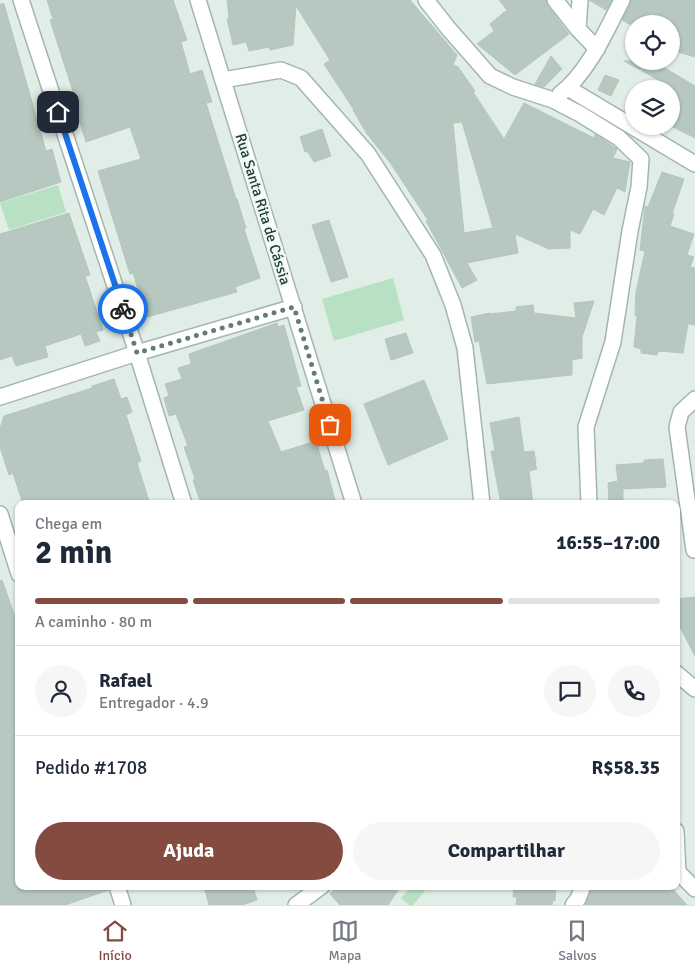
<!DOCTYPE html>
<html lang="pt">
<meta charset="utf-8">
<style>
:root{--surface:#fff;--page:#f6f6f7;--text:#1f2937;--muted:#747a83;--line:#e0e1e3;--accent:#844b41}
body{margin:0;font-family:Signika,sans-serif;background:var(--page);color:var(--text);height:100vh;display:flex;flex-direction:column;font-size:19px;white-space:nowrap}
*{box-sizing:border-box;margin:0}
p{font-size:16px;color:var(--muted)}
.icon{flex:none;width:28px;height:28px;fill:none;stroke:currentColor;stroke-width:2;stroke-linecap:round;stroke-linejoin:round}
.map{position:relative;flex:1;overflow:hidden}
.drawer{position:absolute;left:15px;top:500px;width:665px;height:390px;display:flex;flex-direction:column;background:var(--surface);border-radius:10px;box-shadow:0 1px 4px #0004}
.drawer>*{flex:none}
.buttons{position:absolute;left:625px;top:15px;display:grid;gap:10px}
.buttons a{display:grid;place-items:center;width:55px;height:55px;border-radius:50%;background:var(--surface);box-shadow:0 1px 4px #0004;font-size:25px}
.pin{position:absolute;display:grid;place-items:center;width:42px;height:42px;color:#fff;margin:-21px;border-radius:10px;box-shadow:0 2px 8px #0006}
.courier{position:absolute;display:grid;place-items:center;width:50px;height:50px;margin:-25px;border:4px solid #1a73e8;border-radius:50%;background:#fff;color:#222;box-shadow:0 1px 6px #0007}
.overview em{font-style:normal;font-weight:700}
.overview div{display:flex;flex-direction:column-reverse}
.overview{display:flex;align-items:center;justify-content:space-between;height:85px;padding:0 20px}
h1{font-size:32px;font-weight:700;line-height:38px}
.bar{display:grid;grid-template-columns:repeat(4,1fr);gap:8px 5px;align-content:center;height:60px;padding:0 20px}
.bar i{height:6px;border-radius:4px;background:var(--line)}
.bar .on{background:var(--accent)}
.bar p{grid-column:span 4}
.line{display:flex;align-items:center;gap:12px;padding:0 20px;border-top:1px solid var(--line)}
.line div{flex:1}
.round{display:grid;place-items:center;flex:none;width:52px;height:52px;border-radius:26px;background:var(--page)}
.button{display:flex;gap:10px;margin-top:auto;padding:10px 20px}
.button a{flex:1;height:58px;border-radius:30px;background:var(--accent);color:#fff;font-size:20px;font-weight:700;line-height:58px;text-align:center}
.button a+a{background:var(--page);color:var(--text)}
.tabs{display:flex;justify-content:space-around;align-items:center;height:70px;border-top:1px solid var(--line);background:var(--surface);font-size:14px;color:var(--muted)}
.tabs a{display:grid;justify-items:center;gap:2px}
.tabs .on{color:var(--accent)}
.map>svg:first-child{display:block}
.green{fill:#b7e1c2}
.building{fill:#b6c8c0;stroke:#b3c8be;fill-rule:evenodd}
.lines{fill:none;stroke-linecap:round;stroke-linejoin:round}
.street-casing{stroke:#a3b6ae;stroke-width:18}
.street{stroke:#fff;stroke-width:15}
.done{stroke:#637d74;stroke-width:5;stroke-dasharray:0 9}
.route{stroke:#1a73e8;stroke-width:6}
.labels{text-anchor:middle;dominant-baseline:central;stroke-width:5;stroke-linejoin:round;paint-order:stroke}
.street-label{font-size:15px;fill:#1f4036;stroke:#f2f9f5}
</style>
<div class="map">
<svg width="695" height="905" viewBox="0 0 695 905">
<rect width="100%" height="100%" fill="#e1ede7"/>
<g class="green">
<polygon points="58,185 66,212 9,230 0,203"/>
<polygon points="393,278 404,320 334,341 322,299"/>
<polygon points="412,886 429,886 413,905 409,905 401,898"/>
</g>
<g class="building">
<polygon points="47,0 173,0 187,40 181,42 190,74 202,70 212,102 206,103 236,199 237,199 246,228 244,229 260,278 235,287 237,292 147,317 133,273 130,274 98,171 141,159 130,127 86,142 76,110 79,110 50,20 53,19"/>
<path d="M227,0h183l47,55 -4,10 5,2 17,24 -2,1 31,47 20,-36 70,35 1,-4 22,15 -4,9 17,4 -5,30 -8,-4 -13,27 -11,-6 -13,25 -10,-4v18l-21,1 -34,-15 3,19 -51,10 10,17 -15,8 -36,-67 2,-1 -37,-56 -24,-30 -14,-24h1l-30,-46 6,-4 -34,-54 -3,39 -23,5 -1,-3 -20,4 -3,-9 -13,3 -6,-26h2zM462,122l31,106 -29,5 -11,-110z"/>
<polygon points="499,0 546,0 548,6 569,34 515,75 477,44 494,31 490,24 507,10"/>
<polygon points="589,0 612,0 606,10"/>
<polygon points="631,0 695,0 695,57 671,50 671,24 629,24 622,20"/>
<polygon points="0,4 4,4 46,151 52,149 61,182 0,202"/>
<polygon points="551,56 562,69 544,87 535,84"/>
<polygon points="624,61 653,61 695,86 695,138 671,126 671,89 659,89 662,82"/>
<polygon points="605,75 619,80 611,96 598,90"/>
<polygon points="322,129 331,156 314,162 307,151 305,152 300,137"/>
<polygon points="662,172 684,179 672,214 674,214 670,226 694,234 687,255 694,257 690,267 695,268 695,325 688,324 683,353 658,351 657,355 641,353 641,349 634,347 637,316 635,315 636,292 645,251 640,250 645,206 648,207"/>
<polygon points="69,213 90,275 85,276 103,330 96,332 100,341 85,346 81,334 45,346 48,357 16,366 12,356 0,360 0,234"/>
<polygon points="329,220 348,277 331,282 312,225"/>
<polygon points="594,301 582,337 582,358 572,360 572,375 487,384 479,341 475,342 471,317 490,313 491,314 516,311 516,307 533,305 534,313 576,318 574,303"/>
<polygon points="277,323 278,327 284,325 301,386 296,387 304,410 268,421 281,452 316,441 325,471 327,470 336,504 201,504 193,480 195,479 184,447 188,446 176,414 169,416 164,398 169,396 165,384 182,379 178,368 191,364 189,354"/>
<polygon points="406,333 413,353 391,360 385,339"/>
<polygon points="114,379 121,399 127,397 132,412 126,415 141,461 137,463 150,504 23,504 13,473 9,475 0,447 0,428 4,416 92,388 92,386"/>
<polygon points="424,380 448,439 388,465 364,404"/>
<polygon points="519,417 524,452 534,451 536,463 535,464 537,469 529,471 533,504 501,504 491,451 495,451 490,423"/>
<polygon points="663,459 666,487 623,489 623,503 609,503 608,483 618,481 616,465 644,463 644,460"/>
<polygon points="2,580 19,628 14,629 19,651 19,886 108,886 109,890 65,905 0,905 0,581"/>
<polygon points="695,597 695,656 680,627 678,618 676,619 676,599"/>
<polygon points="204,886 253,886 257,900 242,905 209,905"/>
<polygon points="338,886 401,886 388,905 340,905 330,894"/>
<polygon points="514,886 556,886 555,901 553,900 552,905 516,905 517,897 513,897"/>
<polygon points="593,886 670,886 687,905 585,905"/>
</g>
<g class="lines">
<defs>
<g id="street">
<polyline points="21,0 137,353 184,504"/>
<polyline points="198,0 354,504"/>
<polyline points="426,0 448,28 490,76 513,87 553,100 580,114 619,138 641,159 639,187 630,231 613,342 586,427 589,504"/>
<polyline points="555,0 578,29"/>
<polyline points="580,0 578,29 597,49"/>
<polyline points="223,80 281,70 301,78 368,154 433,255 453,305 465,348 482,504"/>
<polyline points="568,88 695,164"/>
<path d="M560,94c28,-21 46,-63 62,-94"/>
<polyline points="0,397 137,353 294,307"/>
<polyline points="0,514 19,574"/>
<polyline points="694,550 677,427 681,412 695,399"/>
<polyline points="676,673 695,689"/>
<polyline points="676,831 678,873"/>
<polyline points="676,870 695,889"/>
<polyline points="117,886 123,905"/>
<polyline points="296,905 322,886"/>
<polyline points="573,905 578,899 583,886"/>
</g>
</defs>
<use href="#street" class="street-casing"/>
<use href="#street" class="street"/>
</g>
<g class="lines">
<polyline class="done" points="123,309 137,353 294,307 330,425"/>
<polyline class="route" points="58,112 123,309"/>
</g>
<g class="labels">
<g class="street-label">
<text transform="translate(263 209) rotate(73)">Rua Santa Rita de Cássia</text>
</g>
</g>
</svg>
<div class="buttons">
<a><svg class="icon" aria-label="locate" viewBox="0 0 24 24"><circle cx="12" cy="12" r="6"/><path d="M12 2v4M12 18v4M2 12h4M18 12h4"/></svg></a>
<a><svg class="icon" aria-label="layers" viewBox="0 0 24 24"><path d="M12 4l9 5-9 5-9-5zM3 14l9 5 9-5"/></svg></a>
</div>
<div class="pin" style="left:330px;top:425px;background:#ea580c"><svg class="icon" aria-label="bag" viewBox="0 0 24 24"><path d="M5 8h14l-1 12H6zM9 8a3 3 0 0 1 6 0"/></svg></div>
<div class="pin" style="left:58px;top:112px;background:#1f2937"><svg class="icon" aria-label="home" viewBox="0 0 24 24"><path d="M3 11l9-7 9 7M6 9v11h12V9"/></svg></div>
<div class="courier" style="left:123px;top:309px"><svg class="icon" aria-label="bike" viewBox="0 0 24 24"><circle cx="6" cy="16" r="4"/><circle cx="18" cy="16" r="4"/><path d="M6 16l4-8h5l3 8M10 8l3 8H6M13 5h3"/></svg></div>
<section class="drawer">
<div class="overview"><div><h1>2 min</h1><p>Chega em</p></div><em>16:55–17:00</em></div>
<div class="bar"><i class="on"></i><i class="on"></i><i class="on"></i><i></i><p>A caminho · 80 m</p></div>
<div class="line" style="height:90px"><a class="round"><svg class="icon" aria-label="person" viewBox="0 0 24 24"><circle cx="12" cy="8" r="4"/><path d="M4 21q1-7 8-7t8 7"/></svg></a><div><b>Rafael</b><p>Entregador · 4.9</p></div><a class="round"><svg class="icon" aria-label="chat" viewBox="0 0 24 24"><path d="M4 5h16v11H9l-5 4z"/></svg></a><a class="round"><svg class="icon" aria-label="phone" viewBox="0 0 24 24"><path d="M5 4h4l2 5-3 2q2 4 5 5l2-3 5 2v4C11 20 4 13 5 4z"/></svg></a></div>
<div class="line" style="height:65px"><div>Pedido #1708</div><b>R$58.35</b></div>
<div class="button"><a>Ajuda</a><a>Compartilhar</a></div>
</section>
</div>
<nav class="tabs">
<a class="on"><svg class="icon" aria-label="home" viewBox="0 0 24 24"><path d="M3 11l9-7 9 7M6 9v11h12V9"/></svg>Início</a>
<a><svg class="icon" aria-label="map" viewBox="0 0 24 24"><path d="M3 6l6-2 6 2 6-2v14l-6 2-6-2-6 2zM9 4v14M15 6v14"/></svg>Mapa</a>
<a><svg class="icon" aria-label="saved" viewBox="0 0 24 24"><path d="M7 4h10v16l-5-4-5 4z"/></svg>Salvos</a>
</nav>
